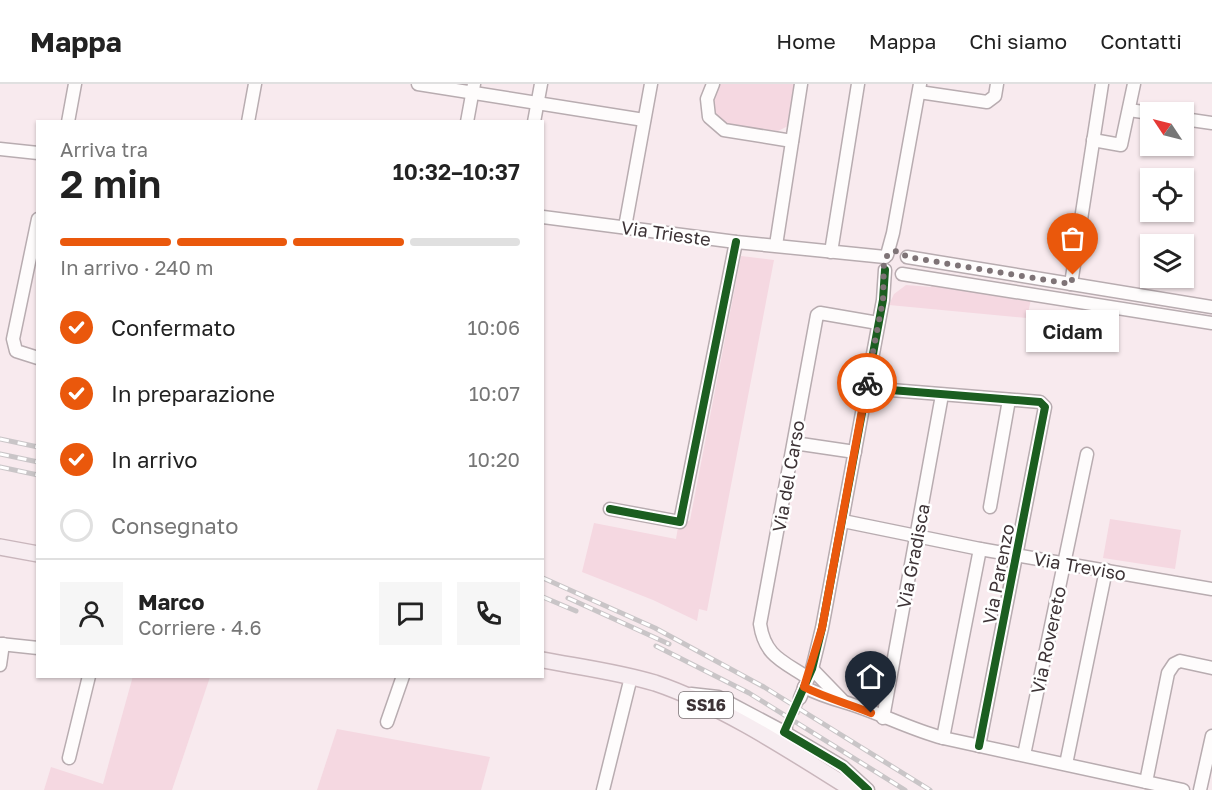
<!DOCTYPE html>
<html lang="it">
<meta charset="utf-8">
<style>
:root{--surface:#fff;--page:#f6f6f6;--text:#222;--muted:#767676;--line:#e0e0e0;--accent:#ea580c}
body{margin:0;font-family:"Golos Text",sans-serif;background:var(--page);color:var(--text);height:100vh;display:flex;flex-direction:column;font-size:22px;white-space:nowrap}
*{box-sizing:border-box;margin:0}
p{font-size:20px;color:var(--muted)}
.icon{flex:none;width:33px;height:33px;fill:none;stroke:currentColor;stroke-width:2;stroke-linecap:round;stroke-linejoin:round}
.map{position:relative;flex:1;overflow:hidden}
.details{position:absolute;left:36px;top:36px;width:508px;height:558px;display:flex;flex-direction:column;background:var(--surface);border-radius:0px;box-shadow:0 2px 4px #0004}
.details>*{flex:none}
.needle{width:39px;rotate:305deg}
.fabs{position:absolute;left:1140px;top:18px;display:grid;gap:12px}
.fabs a{display:grid;place-items:center;width:54px;height:54px;border-radius:0px;background:var(--surface);box-shadow:0 2px 4px #0004;font-size:30px}
.pin{position:absolute;display:grid;place-items:center;width:51px;height:51px;color:#fff;margin:-62px -26px;border-radius:50% 50% 50% 0;rotate:-45deg;box-shadow:0 0 6px #0007}
.pin .icon{rotate:45deg}
.courier{position:absolute;display:grid;place-items:center;width:60px;height:60px;margin:-30px;border:4px solid #ea580c;border-radius:50%;background:#fff;color:#222;box-shadow:0 2px 8px #0007}
.bubble{position:absolute;height:42px;border-radius:0px;background:var(--surface);box-shadow:0 2px 4px #0004;font-size:20px;font-weight:600;line-height:42px;text-align:center}
.overview em{font-style:normal;font-weight:600}
.overview div{display:flex;flex-direction:column-reverse}
.overview{display:flex;align-items:center;justify-content:space-between;height:102px;padding:0 24px}
h1{font-size:39px;font-weight:600;line-height:45px}
.bar{display:grid;grid-template-columns:repeat(4,1fr);gap:9px 6px;align-content:center;height:72px;padding:0 24px}
.bar i{height:8px;border-radius:4px;background:var(--line)}
.bar .on{background:var(--accent)}
.bar p{grid-column:span 4}
.line{display:flex;align-items:center;gap:15px;padding:0 24px;border-top:2px solid var(--line)}
.line div{flex:1}
.round{display:grid;place-items:center;flex:none;width:63px;height:63px;border-radius:0px;background:var(--page)}
ol{padding:0 24px;list-style:none}
li{display:flex;align-items:center;gap:18px;height:66px}
li p{margin-inline-start:auto}
li .icon{padding:6px;border-radius:50%;background:var(--accent);color:#fff;stroke-width:4}
li:last-child{color:var(--muted)}
li i{width:33px;height:33px;border:3px solid var(--line);border-radius:50%}
header{display:flex;align-items:center;gap:36px;box-sizing:border-box;height:84px;padding:0 30px;background:var(--surface);border-bottom:2px solid var(--line)}
header strong{font-size:28px}
nav{display:flex;gap:33px;margin-inline-start:auto;font-size:21px}
.map>svg:first-child{display:block}
.green{fill:#f5d8e1}
.lines{fill:none;stroke-linecap:round;stroke-linejoin:round}
.minor-tunnel{stroke:#d3c5c9;stroke-width:12;stroke-dasharray:12 6;stroke-linecap:butt}
.minor-casing{stroke:#b8acb0;stroke-width:15}
.major-casing{stroke:#c9b6bc;stroke-width:18}
.minor{stroke:#fefcfc;stroke-width:12}
.major{stroke:#f7edf1;stroke-width:15}
.rail-casing{stroke:#c9c5c7;stroke-width:5}
.rail{stroke:#fff;stroke-width:3;stroke-dasharray:9;stroke-linecap:butt}
.cycleway-casing{stroke:#fff;stroke-width:11}
.cycleway{stroke:#1b5e20;stroke-width:8}
.done{stroke:#7e7376;stroke-width:6;stroke-dasharray:0 10.8}
.route{stroke:#ea580c;stroke-width:8}
.labels{text-anchor:middle;dominant-baseline:central;stroke-width:5;stroke-linejoin:round;paint-order:stroke}
.shield{fill:#fff;stroke:#777072;stroke-width:1.5}
.shield-label{font-size:16px;font-weight:bold;fill:#3d3336}
.street-label{font-size:18px;fill:#3d3336;stroke:#fff}
</style>
<header>
<strong>Mappa</strong>
<nav><a>Home</a><a>Mappa</a><a>Chi siamo</a><a>Contatti</a></nav>
</header>
<div class="map">
<svg width="1212" height="706" viewBox="0 0 1212 706">
<rect width="100%" height="100%" fill="#f8eaee"/>
<g class="green">
<polygon points="717,0 797,0 792,40 778,47 727,43 716,34 711,19"/>
<polygon points="741,172 774,176 707,527 699,525 697,537 653,516 582,488 594,439 676,455 678,443 690,436"/>
<polygon points="932,199 1031,215 1027,234 889,221 894,210 906,201 931,203"/>
<polygon points="1110,435 1181,446 1175,485 1103,474"/>
<polygon points="133,592 210,593 172,706 44,706 51,683 103,700"/>
<polygon points="337,645 490,673 481,706 317,706"/>
</g>
<g class="lines">
<polyline class="minor-tunnel" points="786,645 800,614"/>
<defs>
<g id="minor">
<polyline points="418,0 644,36"/>
<polyline points="713,0 707,15 709,33 724,46 792,57"/>
<polyline points="919,8 987,18 995,12 997,0"/>
<polyline points="1129,26 1150,29"/>
<polyline points="1184,35 1212,39"/>
<polyline points="68,38 75,0"/>
<polyline points="248,38 255,0"/>
<polyline points="467,38 474,0"/>
<polyline points="534,38 541,0"/>
<polyline points="1093,56 1121,61 1134,0"/>
<polyline points="0,65 38,69"/>
<polyline points="543,133 736,158 885,173"/>
<polyline points="38,135 13,255 16,267 38,274"/>
<polyline points="625,143 651,0"/>
<polyline points="776,161 801,0"/>
<polyline points="831,168 858,0"/>
<polyline points="887,171 893,149 920,0"/>
<polyline points="907,173 1212,223"/>
<polyline points="902,190 1212,239"/>
<polyline points="1071,200 1102,0"/>
<polyline points="866,304 1040,318 1045,323 979,662"/>
<polyline points="794,359 855,368"/>
<polyline points="990,423 1009,316"/>
<polyline points="610,425 680,438 736,158"/>
<polyline points="843,437 980,465 1212,505"/>
<polyline points="0,560 38,564"/>
<polyline points="0,581 3,560"/>
<polyline points="812,585 843,617"/>
<path d="M808,594c-25,-17 -43,-21 -48,-54l57,-309 3,-2 58,10"/>
<path d="M804,603c14,7 26,11 40,15 34,10 65,27 99,36l240,52"/>
<polyline points="691,610 718,613 784,648"/>
<polyline points="800,614 812,585 822,544 883,216 885,186"/>
<polyline points="883,634 942,311"/>
<polyline points="387,638 403,592"/>
<polyline points="786,645 784,648 843,683 868,706"/>
<polyline points="943,654 980,465"/>
<polyline points="1024,671 1087,370"/>
<polyline points="69,674 89,592"/>
<polyline points="1066,680 1106,486"/>
<polyline points="1146,698 1168,589 1174,580 1180,577 1212,584"/>
<polyline points="603,706 631,593"/>
<polyline points="1200,706 1212,652"/>
</g>
<g id="major">
<polyline points="0,463 38,470"/>
<path d="M543,576c37,7 76,12 112,23 68,23 137,69 198,107"/>
</g>
</defs>
<use href="#minor" class="minor-casing"/>
<use href="#major" class="major-casing"/>
<use href="#minor" class="minor"/>
<use href="#major" class="major"/>
<defs>
<g id="rail">
<polyline points="0,355 38,363"/>
<polyline points="0,370 38,378"/>
<polyline points="0,383 38,391"/>
<polyline points="543,494 655,544 764,603 930,706"/>
<polyline points="543,513 576,527"/>
<polyline points="568,514 669,560"/>
<polyline points="656,562 749,609 905,706"/>
</g>
</defs>
<use href="#rail" class="rail-casing"/>
<use href="#rail" class="rail"/>
<defs>
<g id="cycleway">
<polyline points="866,304 1040,318 1045,323 979,662"/>
<polyline points="610,425 680,438 736,158"/>
<polyline points="868,706 843,683 784,648 812,585 822,544 883,216 885,186"/>
</g>
</defs>
<use href="#cycleway" class="cycleway-casing"/>
<use href="#cycleway" class="cycleway"/>
</g>
<g class="lines">
<polyline class="done" points="867,299 883,216 884,176 890,168 899,167 907,173 1071,200 1073,191"/>
<path class="route" d="M867,299l-45,245 -18,59c22,11 45,17 67,26"/>
</g>
<g class="labels">
<rect class="shield" x="679" y="608" width="54" height="26" rx="4.5"/>
<g class="shield-label">
<text x="706" y="621">SS16</text>
</g>
<g class="street-label">
<text transform="translate(666 149) rotate(8)">Via Trieste</text>
<text transform="translate(788 392) rotate(-80)">Via del Carso</text>
<text transform="translate(913 472) rotate(-79)">Via Gradisca</text>
<text transform="translate(1080 482) rotate(10)">Via Treviso</text>
<text transform="translate(998 490) rotate(-79)">Via Parenzo</text>
<text transform="translate(1048 556) rotate(-78)">Via Rovereto</text>
</g>
</g>
</svg>
<div class="fabs">
<a><svg class="needle" viewBox="-14 -14 28 28"><path d="M0-13l5 13h-10z" fill="#e53935"/><path d="M0 13l5-13h-10z" fill="#767676"/></svg></a>
<a><svg class="icon" aria-label="locate" viewBox="0 0 24 24"><circle cx="12" cy="12" r="6"/><path d="M12 2v4M12 18v4M2 12h4M18 12h4"/></svg></a>
<a><svg class="icon" aria-label="layers" viewBox="0 0 24 24"><path d="M12 4l9 5-9 5-9-5zM3 14l9 5 9-5"/></svg></a>
</div>
<div class="pin" style="left:1073px;top:191px;background:#ea580c"><svg class="icon" aria-label="bag" viewBox="0 0 24 24"><path d="M5 8h14l-1 12H6zM9 8a3 3 0 0 1 6 0"/></svg></div>
<div class="pin" style="left:871px;top:629px;background:#1f2937"><svg class="icon" aria-label="home" viewBox="0 0 24 24"><path d="M3 11l9-7 9 7M6 9v11h12V9"/></svg></div>
<div class="courier" style="left:867px;top:299px"><svg class="icon" aria-label="bike" viewBox="0 0 24 24"><circle cx="6" cy="16" r="4"/><circle cx="18" cy="16" r="4"/><path d="M6 16l4-8h5l3 8M10 8l3 8H6M13 5h3"/></svg></div>
<div class="bubble" style="left:1026px;top:226px;width:93px">Cidam</div>
<section class="details">
<div class="overview"><div><h1>2 min</h1><p>Arriva tra</p></div><em>10:32–10:37</em></div>
<div class="bar"><i class="on"></i><i class="on"></i><i class="on"></i><i></i><p>In arrivo · 240 m</p></div>
<ol>
<li><svg class="icon" aria-label="check" viewBox="0 0 24 24"><path d="M5 12l5 5 9-10"/></svg>Confermato<p>10:06</p></li>
<li><svg class="icon" aria-label="check" viewBox="0 0 24 24"><path d="M5 12l5 5 9-10"/></svg>In preparazione<p>10:07</p></li>
<li><svg class="icon" aria-label="check" viewBox="0 0 24 24"><path d="M5 12l5 5 9-10"/></svg>In arrivo<p>10:20</p></li>
<li><i></i>Consegnato</li>
</ol>
<div class="line" style="height:108px"><a class="round"><svg class="icon" aria-label="person" viewBox="0 0 24 24"><circle cx="12" cy="8" r="4"/><path d="M4 21q1-7 8-7t8 7"/></svg></a><div><b>Marco</b><p>Corriere · 4.6</p></div><a class="round"><svg class="icon" aria-label="chat" viewBox="0 0 24 24"><path d="M4 5h16v11H9l-5 4z"/></svg></a><a class="round"><svg class="icon" aria-label="phone" viewBox="0 0 24 24"><path d="M5 4h4l2 5-3 2q2 4 5 5l2-3 5 2v4C11 20 4 13 5 4z"/></svg></a></div>
</section>
</div>
